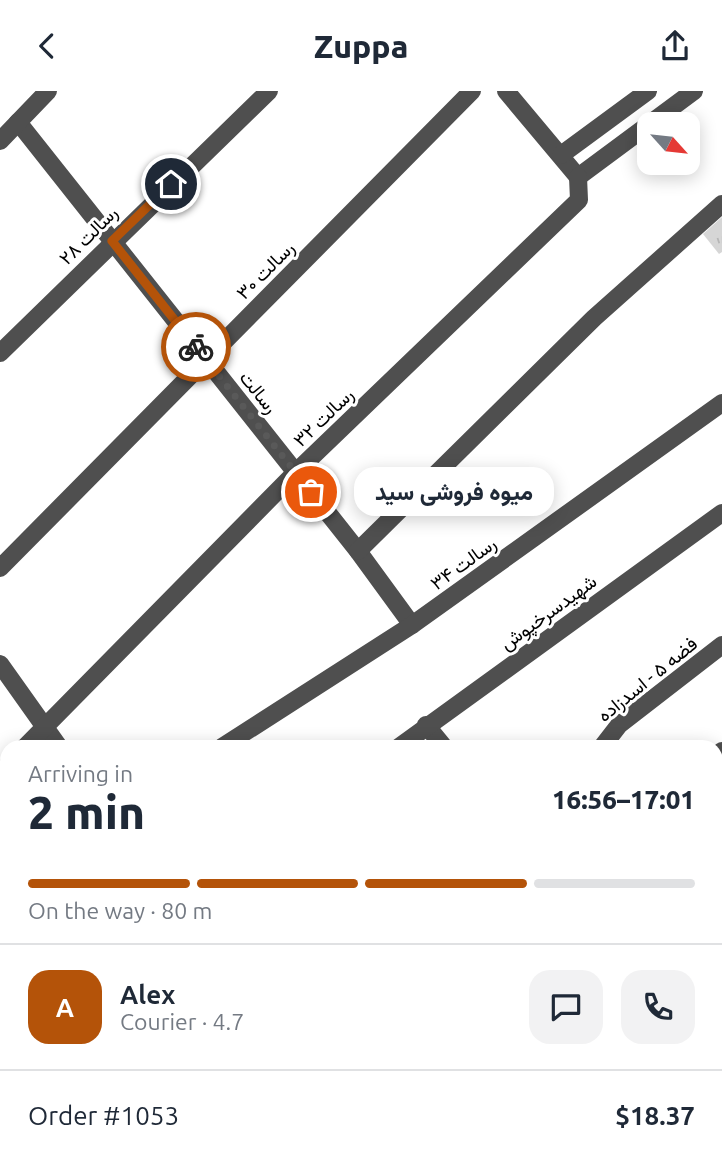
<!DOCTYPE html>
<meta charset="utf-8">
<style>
:root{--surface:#fff;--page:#f2f2f3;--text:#1f2937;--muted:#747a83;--line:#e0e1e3;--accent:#b45309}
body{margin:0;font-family:Ubuntu,Vazirmatn,sans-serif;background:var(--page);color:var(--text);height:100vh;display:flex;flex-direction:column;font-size:26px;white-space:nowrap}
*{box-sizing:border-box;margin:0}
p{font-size:23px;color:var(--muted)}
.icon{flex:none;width:38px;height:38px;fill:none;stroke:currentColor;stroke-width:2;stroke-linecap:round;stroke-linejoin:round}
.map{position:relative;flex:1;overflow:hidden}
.panel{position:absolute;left:0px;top:649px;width:723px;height:436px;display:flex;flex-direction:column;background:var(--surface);border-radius:21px 21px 0 0;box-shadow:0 4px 18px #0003}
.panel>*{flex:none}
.needle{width:46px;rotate:117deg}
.controls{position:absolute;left:637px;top:21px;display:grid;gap:14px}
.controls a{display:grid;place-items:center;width:63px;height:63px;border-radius:14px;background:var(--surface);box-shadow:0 4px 18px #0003;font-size:35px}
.pin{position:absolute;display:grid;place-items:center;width:60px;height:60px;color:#fff;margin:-30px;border:4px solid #fff;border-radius:50%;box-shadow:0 2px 7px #0007}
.courier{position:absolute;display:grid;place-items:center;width:70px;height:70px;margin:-35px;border:5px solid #b45309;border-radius:50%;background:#fff;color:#222;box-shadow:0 2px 9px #0007}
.bubble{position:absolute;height:49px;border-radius:21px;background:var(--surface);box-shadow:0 4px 18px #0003;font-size:23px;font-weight:800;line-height:49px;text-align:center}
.overview em{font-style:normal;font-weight:800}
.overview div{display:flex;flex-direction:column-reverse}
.overview{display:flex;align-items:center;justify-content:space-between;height:119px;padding:0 28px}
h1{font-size:46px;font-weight:800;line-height:52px}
.bar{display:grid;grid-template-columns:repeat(4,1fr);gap:10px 7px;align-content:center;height:84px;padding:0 28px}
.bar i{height:9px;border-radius:5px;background:var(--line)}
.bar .active{background:var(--accent)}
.bar p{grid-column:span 4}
.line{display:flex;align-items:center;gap:18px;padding:0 28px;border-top:2px solid var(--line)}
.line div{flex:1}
.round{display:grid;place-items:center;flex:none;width:74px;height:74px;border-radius:21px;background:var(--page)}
header{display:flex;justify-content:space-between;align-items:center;height:91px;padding:0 28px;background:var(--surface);font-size:32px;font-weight:800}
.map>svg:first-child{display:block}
.grass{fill:url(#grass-tufts)}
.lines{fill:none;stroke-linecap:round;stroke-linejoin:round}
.major-casing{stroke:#dbdbdb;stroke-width:21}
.path{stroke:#717171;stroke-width:3.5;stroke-dasharray:2 3.5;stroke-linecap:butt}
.minor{stroke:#4f4f4f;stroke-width:18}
.major{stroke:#000;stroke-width:18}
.done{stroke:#595959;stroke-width:7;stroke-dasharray:0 12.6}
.route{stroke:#b45309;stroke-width:9}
.labels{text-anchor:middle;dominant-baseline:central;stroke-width:6;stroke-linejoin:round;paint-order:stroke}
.street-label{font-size:19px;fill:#000;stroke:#fff}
</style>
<header><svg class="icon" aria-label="back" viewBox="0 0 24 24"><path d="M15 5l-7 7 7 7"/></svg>Zuppa<svg class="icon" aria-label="share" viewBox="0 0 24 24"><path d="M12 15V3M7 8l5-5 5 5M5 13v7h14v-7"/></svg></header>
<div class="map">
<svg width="722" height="1084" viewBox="0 0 722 1084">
<defs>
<pattern id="grass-tufts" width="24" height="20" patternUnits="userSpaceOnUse" patternTransform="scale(1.75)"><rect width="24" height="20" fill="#d6d6d6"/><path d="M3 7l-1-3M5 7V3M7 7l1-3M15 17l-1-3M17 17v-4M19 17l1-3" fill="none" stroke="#b6b6b6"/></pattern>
</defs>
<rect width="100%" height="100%" fill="#fff"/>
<polygon class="grass" points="722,126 722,161 719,163 703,143"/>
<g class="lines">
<defs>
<g id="major">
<polyline points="716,1007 722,1002"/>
<polyline points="716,1038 722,1033"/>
<polyline points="612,1084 620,1078"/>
<polyline points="653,1084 661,1078"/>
</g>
</defs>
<use href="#major" class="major-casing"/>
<polyline class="path" points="702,1078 704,1081"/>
<g class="minor">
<polyline points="506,0 578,86"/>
<polyline points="18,31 358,460 412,534"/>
<polyline points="0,50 48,0"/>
<polyline points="561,64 648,0"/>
<polyline points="578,86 694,0"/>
<polyline points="0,262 269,0"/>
<polyline points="358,460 594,227 722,113"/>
<polyline points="0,477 472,0"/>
<polyline points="0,573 59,656"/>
<polyline points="426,634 444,656"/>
<polyline points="25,656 295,382 579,109 578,86"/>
<polyline points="222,656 412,534 722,312"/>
<polyline points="399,656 722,422"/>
<polyline points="602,656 619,634 722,554"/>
<polyline points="716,665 722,660"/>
<polyline points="0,683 7,675"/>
<polyline points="716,787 722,782"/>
<polyline points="0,795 7,791"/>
<polyline points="0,821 7,829"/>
<polyline points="0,986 7,980"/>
<polyline points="716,1047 722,1055"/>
<polyline points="236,1078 242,1084"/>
<polyline points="144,1084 152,1078"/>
<polyline points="305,1084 313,1078"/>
</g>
<use href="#major" class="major"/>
</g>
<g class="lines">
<polyline class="done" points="196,256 311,401"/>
<polyline class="route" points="171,93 112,150 196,256"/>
</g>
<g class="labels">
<g class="street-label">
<text transform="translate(88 144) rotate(-45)">رسالت ۲۸</text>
<text transform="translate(265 179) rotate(-45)">رسالت ۳۰</text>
<text transform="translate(259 301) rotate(51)">رسالت</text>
<text transform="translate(323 326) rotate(-44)">رسالت ۳۲</text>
<text transform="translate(463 472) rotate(-36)">رسالت ۳۴</text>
<text transform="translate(548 521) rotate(-36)">شهیدسرخپوش</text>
<text transform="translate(647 588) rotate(-39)">فضه ۵ - اسدزاده</text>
</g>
</g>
</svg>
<div class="controls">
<a><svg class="needle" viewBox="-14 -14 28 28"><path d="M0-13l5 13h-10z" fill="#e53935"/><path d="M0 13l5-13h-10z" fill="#747a83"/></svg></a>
</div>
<div class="pin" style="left:311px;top:401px;background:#ea580c"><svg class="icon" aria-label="bag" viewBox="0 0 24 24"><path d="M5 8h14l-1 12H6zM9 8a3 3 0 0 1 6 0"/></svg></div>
<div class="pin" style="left:171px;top:93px;background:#1f2937"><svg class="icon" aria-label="home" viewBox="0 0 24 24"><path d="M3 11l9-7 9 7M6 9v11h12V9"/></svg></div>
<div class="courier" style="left:196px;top:256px"><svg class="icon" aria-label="bike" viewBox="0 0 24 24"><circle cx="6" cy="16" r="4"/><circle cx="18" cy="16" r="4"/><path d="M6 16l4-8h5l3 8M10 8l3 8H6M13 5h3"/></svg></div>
<div class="bubble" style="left:354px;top:376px;width:200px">میوه فروشی سید</div>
<section class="panel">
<div class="overview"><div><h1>2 min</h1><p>Arriving in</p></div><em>16:56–17:01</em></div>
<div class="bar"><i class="active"></i><i class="active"></i><i class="active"></i><i></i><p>On the way · 80 m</p></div>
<div class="line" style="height:126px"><b class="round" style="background:var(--accent);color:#fff">A</b><div><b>Alex</b><p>Courier · 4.7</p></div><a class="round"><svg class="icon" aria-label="chat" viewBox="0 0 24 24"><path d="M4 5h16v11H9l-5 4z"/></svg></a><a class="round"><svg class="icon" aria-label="phone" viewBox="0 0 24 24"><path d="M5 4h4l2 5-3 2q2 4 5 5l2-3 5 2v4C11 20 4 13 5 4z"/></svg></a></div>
<div class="line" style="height:91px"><div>Order #1053</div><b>$18.37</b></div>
</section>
</div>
